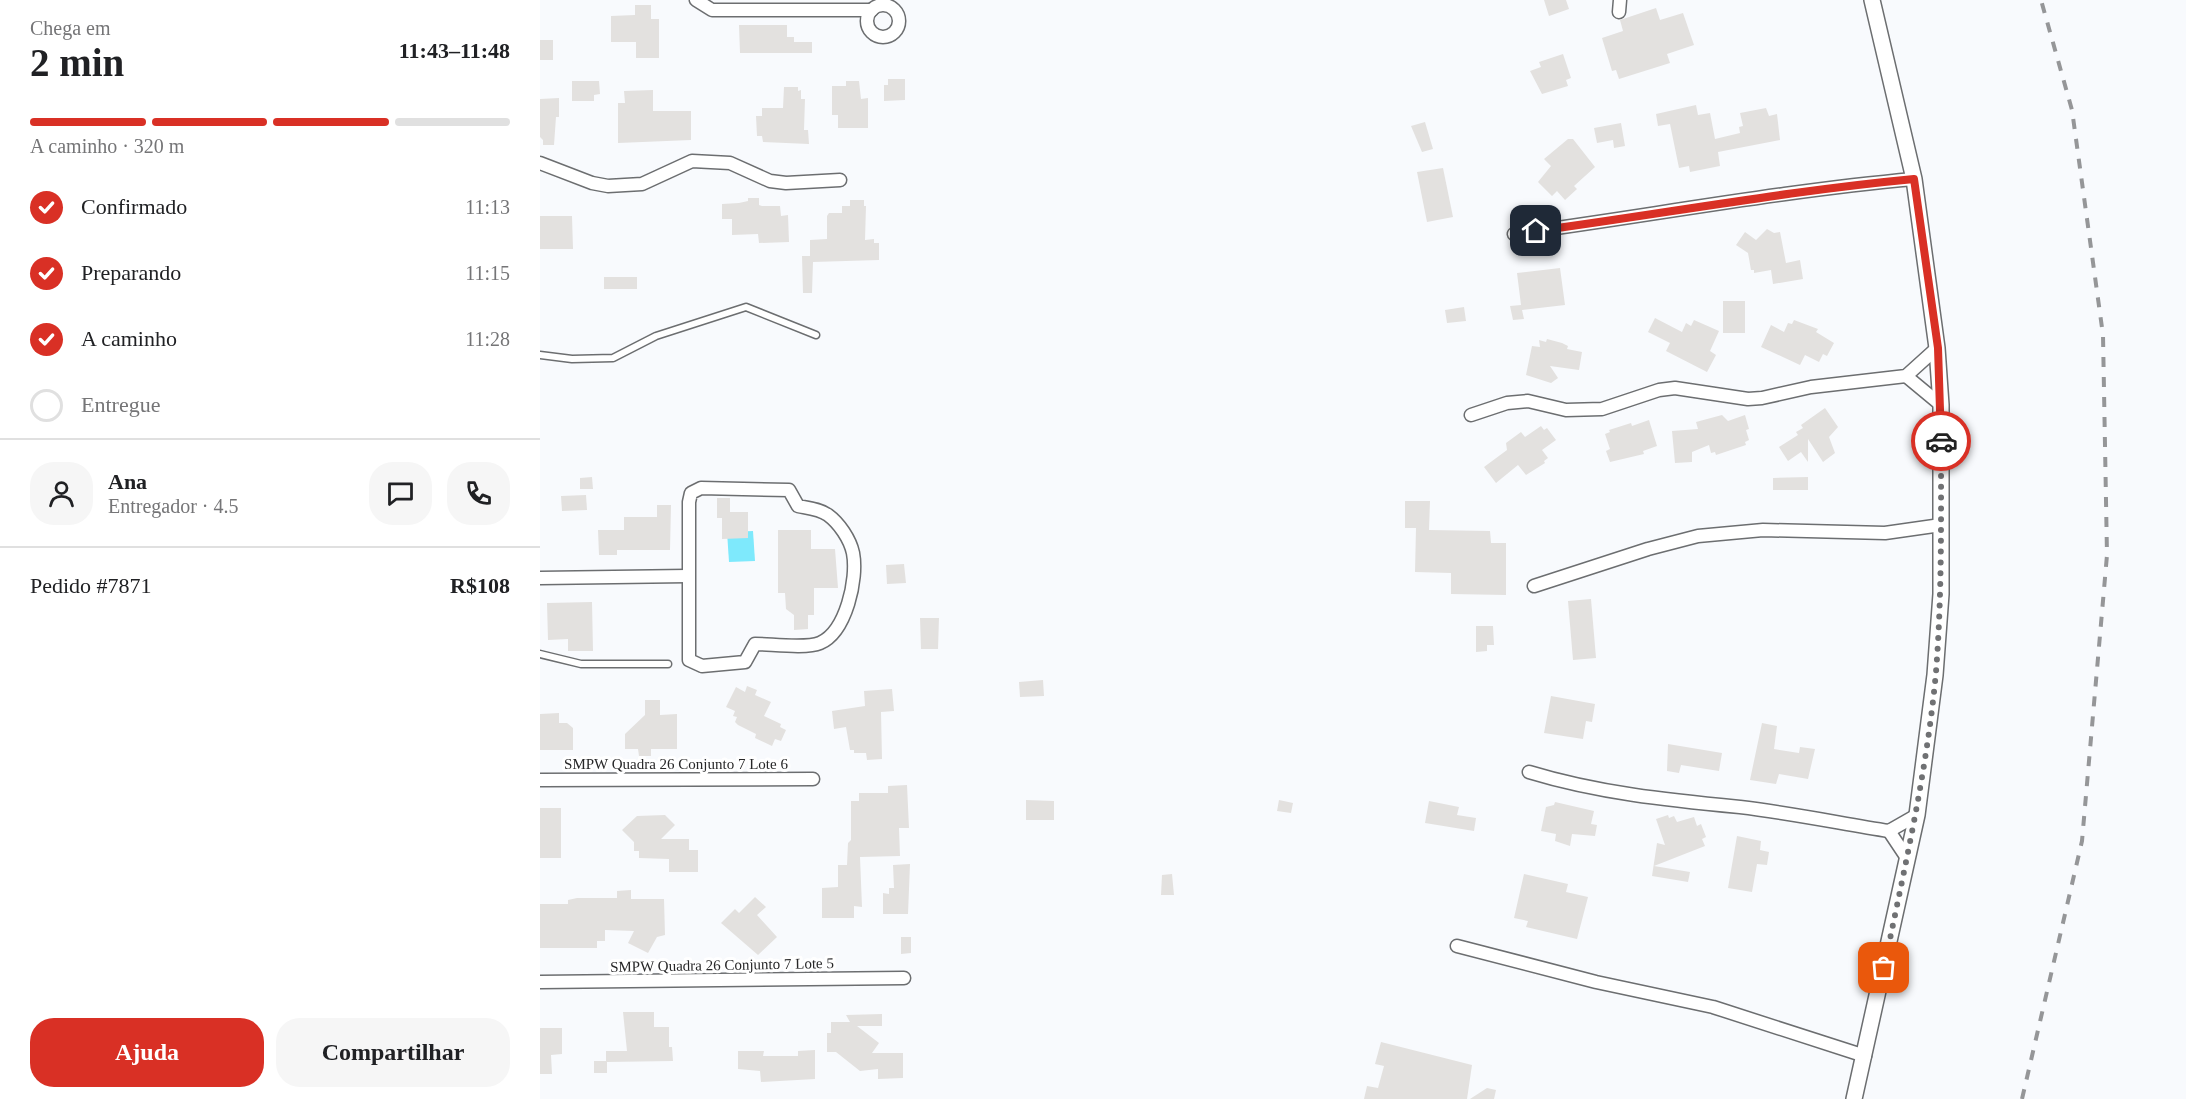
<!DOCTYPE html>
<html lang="pt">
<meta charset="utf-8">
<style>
:root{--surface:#fff;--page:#f6f6f6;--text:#202124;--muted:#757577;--line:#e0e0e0;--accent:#d93025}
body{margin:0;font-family:"Times New Roman",serif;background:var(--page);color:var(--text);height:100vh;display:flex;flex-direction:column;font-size:22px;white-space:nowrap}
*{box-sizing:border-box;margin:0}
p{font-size:20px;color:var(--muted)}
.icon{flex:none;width:33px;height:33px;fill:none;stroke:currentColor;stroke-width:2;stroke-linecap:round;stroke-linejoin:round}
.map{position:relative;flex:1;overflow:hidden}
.details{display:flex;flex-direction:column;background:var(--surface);width:540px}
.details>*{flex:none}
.pin{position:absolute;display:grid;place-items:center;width:51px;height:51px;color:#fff;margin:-26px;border-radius:12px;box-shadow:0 3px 9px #0006}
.courier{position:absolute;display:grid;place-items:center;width:60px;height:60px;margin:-30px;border:4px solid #d93025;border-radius:50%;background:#fff;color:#222;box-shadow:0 2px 8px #0007}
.summary em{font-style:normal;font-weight:800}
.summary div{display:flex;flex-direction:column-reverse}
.summary{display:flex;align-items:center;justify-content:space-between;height:102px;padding:0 30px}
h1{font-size:39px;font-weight:800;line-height:45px}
.bar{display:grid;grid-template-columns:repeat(4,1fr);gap:9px 6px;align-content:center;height:72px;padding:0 30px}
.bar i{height:8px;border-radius:4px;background:var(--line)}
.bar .active{background:var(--accent)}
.bar p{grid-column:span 4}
.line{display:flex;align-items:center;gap:15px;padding:0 30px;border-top:2px solid var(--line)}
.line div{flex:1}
.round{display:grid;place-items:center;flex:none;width:63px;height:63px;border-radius:24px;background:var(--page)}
ol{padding:0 30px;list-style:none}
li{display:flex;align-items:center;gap:18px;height:66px}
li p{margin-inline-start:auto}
li .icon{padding:6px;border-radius:50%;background:var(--accent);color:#fff;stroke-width:4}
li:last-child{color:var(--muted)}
li i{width:33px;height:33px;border:3px solid var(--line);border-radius:50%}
.action{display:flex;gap:12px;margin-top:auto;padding:12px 30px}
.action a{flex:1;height:69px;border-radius:24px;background:var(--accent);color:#fff;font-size:24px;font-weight:800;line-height:69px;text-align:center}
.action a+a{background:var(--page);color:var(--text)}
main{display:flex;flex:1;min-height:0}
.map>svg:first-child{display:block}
.water{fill:#7ee9fc}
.building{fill:#e3e1df}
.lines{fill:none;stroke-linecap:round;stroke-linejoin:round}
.service-casing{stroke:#6c6e70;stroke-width:9}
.minor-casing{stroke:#6c6e70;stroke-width:15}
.tertiary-casing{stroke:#6c6e70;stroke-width:18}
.service{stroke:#fff;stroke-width:6}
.minor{stroke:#fff;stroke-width:12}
.tertiary{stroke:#fff;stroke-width:15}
.rail{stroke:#959698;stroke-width:4;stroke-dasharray:10 10;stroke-linecap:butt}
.done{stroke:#707173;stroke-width:6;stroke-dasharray:0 10.8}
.route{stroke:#d93025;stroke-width:8}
.labels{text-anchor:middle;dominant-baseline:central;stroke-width:6;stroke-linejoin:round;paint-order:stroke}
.street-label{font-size:15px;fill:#272728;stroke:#fff}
</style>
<main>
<section class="details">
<div class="summary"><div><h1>2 min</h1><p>Chega em</p></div><em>11:43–11:48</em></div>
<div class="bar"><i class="active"></i><i class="active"></i><i class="active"></i><i></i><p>A caminho · 320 m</p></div>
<ol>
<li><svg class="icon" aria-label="check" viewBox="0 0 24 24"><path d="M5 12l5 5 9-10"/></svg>Confirmado<p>11:13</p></li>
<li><svg class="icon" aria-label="check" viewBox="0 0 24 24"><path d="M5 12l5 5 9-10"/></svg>Preparando<p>11:15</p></li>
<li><svg class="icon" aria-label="check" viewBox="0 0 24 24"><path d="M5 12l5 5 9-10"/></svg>A caminho<p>11:28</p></li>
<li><i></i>Entregue</li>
</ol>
<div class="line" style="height:108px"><a class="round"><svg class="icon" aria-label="person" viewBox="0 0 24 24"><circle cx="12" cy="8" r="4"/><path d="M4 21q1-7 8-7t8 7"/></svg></a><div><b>Ana</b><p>Entregador · 4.5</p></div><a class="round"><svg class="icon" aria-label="chat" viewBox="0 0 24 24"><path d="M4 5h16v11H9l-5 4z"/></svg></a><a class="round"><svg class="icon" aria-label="phone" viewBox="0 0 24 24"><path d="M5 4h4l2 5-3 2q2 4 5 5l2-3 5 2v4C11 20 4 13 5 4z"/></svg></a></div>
<div class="line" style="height:78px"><div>Pedido #7871</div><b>R$108</b></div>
<div class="action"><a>Ajuda</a><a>Compartilhar</a></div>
</section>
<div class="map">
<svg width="1646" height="1099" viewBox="0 0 1646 1099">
<rect width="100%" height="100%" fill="#f8fafd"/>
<polygon class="water" points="213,531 215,561 189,562 187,532"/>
<g class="building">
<polygon points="1004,0 1026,0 1029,9 1009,16"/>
<polygon points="95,5 111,5 111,19 119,19 119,58 96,58 96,42 71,42 71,16 95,15"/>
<polygon points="1116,8 1120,20 1143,13 1154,45 1127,54 1130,63 1079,79 1076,70 1072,71 1062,38 1083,31 1080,20"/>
<polygon points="199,25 247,25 247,37 254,37 254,42 272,42 272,53 200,53"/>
<rect x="0" y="40" width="13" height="20"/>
<polygon points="1023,54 1031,78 1026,80 1028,86 1002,94 990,71 1001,67 999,62"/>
<polygon points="348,79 365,79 365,100 344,101 344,85 348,85"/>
<polygon points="32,81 59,81 60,94 54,95 54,101 32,101"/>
<polygon points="306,81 319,81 321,99 328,98 328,128 298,128 298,115 292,115 292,86 306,86"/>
<polygon points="244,87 258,87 258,91 261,90 261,99 265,99 264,130 268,130 269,144 223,142 222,136 217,136 216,116 222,116 222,108 243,108"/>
<polygon points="113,90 113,111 151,111 151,140 78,143 78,103 85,103 84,91"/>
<polygon points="19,98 19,117 16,117 14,145 3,145 3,140 0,137 0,99"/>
<polygon points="1156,105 1158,115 1170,113 1175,139 1200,133 1199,127 1203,126 1200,113 1226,108 1229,116 1237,114 1240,140 1178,152 1180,166 1150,172 1149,166 1139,168 1130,124 1118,126 1116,114"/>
<polygon points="885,122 893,149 882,152 871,126"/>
<polygon points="1081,123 1085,146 1074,148 1073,140 1057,143 1054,128"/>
<polygon points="1028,139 1033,139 1055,167 1034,186 1037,189 1025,200 1017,191 1012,196 998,182 1011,166 1004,159"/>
<polygon points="903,168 913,217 887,222 877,172"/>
<polygon points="208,198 219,198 219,205 222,206 240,206 241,216 248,215 249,242 219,243 218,234 192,235 192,219 182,219 182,204 199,203 208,201"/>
<polygon points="310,200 324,200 324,206 326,206 325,240 334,239 334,243 339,243 339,260 273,262 272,293 263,293 262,256 270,256 270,240 287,239 287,216 289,213 302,213 302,206 310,206"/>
<polygon points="0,216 32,216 33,249 0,249"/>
<polygon points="1227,229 1234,233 1240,232 1246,263 1260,260 1263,279 1233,284 1231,270 1214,273 1214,270 1211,270 1208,253 1196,245 1205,232 1216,240"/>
<polygon points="1020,268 1025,305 982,310 984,319 973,320 970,306 981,305 977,273"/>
<rect x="64" y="277" width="33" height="12"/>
<rect x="1183" y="301" width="22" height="32"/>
<polygon points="924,307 926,321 907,323 905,310"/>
<polygon points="1115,318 1142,332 1146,323 1151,326 1154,320 1179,331 1170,351 1176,355 1167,372 1126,351 1130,343 1108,332"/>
<polygon points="1254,320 1278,329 1276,332 1294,343 1287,356 1283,354 1279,362 1265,355 1260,365 1221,347 1231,325 1244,332 1248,323 1252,324"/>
<polygon points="1007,339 1022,343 1028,346 1027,349 1042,352 1039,370 1010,366 1018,378 1011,383 986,375 992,346 1000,347 999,340 1006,342"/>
<polygon points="1285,408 1298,427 1289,437 1295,453 1283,462 1268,439 1268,462 1261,452 1248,461 1239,447 1258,435 1256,432 1263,428 1261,425"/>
<polygon points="1182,415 1188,421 1205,415 1209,429 1206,430 1209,440 1205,442 1206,445 1176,455 1175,452 1171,453 1169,445 1152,452 1152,462 1135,463 1132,431 1158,429 1156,422"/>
<polygon points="1109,420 1117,446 1103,451 1104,454 1070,462 1066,451 1070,449 1065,434 1070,432 1069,430 1091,423 1092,426"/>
<polygon points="1001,426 1004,430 1007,428 1016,440 1002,450 1008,458 1004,461 1005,463 986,475 978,465 956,483 944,467 967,450 966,443 981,432 985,437"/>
<polygon points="52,477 53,489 40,489 40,478"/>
<polygon points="1268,477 1268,490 1233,490 1233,478"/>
<polygon points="46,495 47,510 22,511 21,496"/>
<polygon points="177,498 190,498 190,512 208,512 208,538 182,539 182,518 177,518"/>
<polygon points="865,501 890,501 889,530 950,531 951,543 966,543 966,595 911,594 911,573 875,572 876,528 865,528"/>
<polygon points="117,505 131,505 130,550 77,550 77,555 59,555 58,530 84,530 84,517 117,517"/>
<polygon points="238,530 271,530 271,549 295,549 298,588 274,588 274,615 268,615 268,629 254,630 254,615 246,609 245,593 238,593"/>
<polygon points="364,564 366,583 347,584 346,565"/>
<polygon points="1051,599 1056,658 1033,660 1028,601"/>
<polygon points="52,602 53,651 28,651 28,639 8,640 7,603"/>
<polygon points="380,618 399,618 398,649 381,649"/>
<polygon points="936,626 953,626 954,645 947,645 947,651 936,652"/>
<polygon points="503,680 504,696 480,697 479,682"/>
<polygon points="207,686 217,690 215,695 231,702 224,716 241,724 240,727 246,730 241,741 235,739 232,746 215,738 216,734 198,725 195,722 197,717 193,716 195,711 186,707 196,687 205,692"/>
<polygon points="352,689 354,711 341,712 342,759 327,760 326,753 314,753 314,750 310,750 306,727 294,729 292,711 325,706 324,691"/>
<polygon points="1011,696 1055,704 1052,722 1046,721 1043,739 1004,733"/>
<polygon points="105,700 120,700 120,715 137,714 137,749 111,749 111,756 99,756 98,749 85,749 85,734 105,715"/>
<polygon points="19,713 19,723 27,723 33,728 33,750 0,750 0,714"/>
<polygon points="1222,723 1237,726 1234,749 1259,753 1260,747 1275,749 1268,779 1239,774 1236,784 1210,780"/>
<polygon points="1128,744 1182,753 1179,771 1141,765 1139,773 1127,771"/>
<polygon points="367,785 369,828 359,828 360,856 320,857 322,907 314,906 314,918 282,918 282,888 298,887 298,865 307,865 308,843 311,840 311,801 319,801 319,793 348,793 348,786"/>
<polygon points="486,800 514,801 514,820 486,820"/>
<polygon points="739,800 753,803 751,813 737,811"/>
<polygon points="889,801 919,807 917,815 936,818 934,831 885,823"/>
<polygon points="1015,802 1054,811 1051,824 1057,825 1055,836 1032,834 1030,846 1015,841 1016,834 1001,831 1006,807 1014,805"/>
<rect x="0" y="808" width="21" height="50"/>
<polygon points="125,815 135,825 121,839 149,839 149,850 158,850 158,872 129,872 129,859 99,858 99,851 94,851 94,842 82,830 97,816"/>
<polygon points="1128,815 1129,818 1134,816 1137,822 1154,817 1157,826 1161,824 1166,837 1162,839 1165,846 1114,866 1150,872 1148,882 1112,876 1117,843 1125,845 1116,819"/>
<polygon points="1197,836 1221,841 1220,850 1229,852 1227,865 1217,864 1212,892 1188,888"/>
<polygon points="370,864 368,914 343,914 343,893 349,894 349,888 354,888 353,865"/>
<polygon points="632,874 634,895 621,895 622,875"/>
<polygon points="984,874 1028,884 1026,892 1048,897 1037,939 986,927 988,921 974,918"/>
<polygon points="91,890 91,899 124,899 125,935 117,937 108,953 88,943 94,931 65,930 65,941 57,941 57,948 0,948 0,904 28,904 28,900 37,898 77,898 77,891"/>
<polygon points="215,897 226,907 217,915 237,937 218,955 181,923 195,909 199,913"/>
<polygon points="361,937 371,937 371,953 361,954"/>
<polygon points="83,1012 114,1012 114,1027 129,1027 129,1047 132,1047 133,1061 67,1062 67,1073 54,1073 54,1061 66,1061 66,1051 87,1051"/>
<polygon points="342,1014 342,1026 317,1026 339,1043 332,1053 363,1053 363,1078 338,1079 338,1069 320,1071 296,1052 287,1052 287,1033 291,1033 291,1022 310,1022 306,1015"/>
<polygon points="0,1028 22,1028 22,1054 11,1055 12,1074 0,1074"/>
<polygon points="841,1042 932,1065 927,1099 824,1099 827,1086 838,1088 844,1066 835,1064"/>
<polygon points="275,1050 275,1079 221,1082 220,1071 198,1069 198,1051 224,1051 223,1056 258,1056 258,1051"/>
<polygon points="947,1088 956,1090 954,1099 930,1099"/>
</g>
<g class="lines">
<defs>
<g id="service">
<polyline points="0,355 32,359 73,358 116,336 206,307 276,335"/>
<polyline points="0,654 41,664 128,664"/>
</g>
<g id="minor">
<polyline points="156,0 172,10 332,10"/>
<circle cx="343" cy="21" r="16"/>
<polyline points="1079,12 1080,0"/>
<polyline points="0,163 52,183 68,186 102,184 152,161 190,163 230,181 246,183 300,180"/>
<path d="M974,234c134,-18 266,-43 400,-55"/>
<polyline points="1366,376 1401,405"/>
<polyline points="931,415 967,403 988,401 1026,410 1062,409 1119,390 1135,388 1208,399 1222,398 1271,387 1366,376 1397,348"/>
<path d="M161,488l88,2 9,16c10,2 22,3 30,9 11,8 22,24 25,38 5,26 -7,79 -33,90 -14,6 -49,1 -65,1l-10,18 -43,4 -13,-6v-158l2,-9z"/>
<polyline points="0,578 148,576"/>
<polyline points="994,586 1108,549 1158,536 1223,530 1345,533 1401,525"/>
<path d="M989,772c69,21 138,28 211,35 50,6 99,16 149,24l28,-16"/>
<polyline points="0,780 273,779"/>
<polyline points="1349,831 1367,858"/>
<polyline points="917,946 1056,982 1173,1007 1325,1056"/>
<polyline points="0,982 364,978"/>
</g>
<polyline id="tertiary" points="1314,1099 1377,815 1395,675 1401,594 1401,405 1397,348 1374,179 1332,0"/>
</defs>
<use href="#service" class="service-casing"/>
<use href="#minor" class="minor-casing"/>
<use href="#tertiary" class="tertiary-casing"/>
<use href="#service" class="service"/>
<use href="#minor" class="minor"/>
<use href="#tertiary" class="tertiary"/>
<polyline class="rail" points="1482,1099 1542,841 1567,555 1563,335 1532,110 1501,0"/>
</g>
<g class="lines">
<path class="done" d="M1344,968c20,-98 43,-196 52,-296 6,-77 5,-154 5,-231"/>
<path class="route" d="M996,231c126,-17 251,-40 378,-52l24,169 3,93"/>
</g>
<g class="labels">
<g class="street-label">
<text x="136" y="764">SMPW Quadra 26 Conjunto 7 Lote 6</text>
<text transform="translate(182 965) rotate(-1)">SMPW Quadra 26 Conjunto 7 Lote 5</text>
</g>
</g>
</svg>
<div class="pin" style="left:1344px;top:968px;background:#ea580c"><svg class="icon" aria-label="bag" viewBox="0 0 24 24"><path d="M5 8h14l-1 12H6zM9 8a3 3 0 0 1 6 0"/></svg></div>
<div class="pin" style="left:996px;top:231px;background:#1f2937"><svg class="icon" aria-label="home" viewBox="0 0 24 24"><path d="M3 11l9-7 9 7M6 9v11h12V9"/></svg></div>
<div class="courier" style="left:1401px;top:441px"><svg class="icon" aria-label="car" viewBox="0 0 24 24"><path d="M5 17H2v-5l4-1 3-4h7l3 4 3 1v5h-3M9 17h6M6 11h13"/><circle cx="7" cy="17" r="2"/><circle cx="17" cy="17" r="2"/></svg></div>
</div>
</main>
